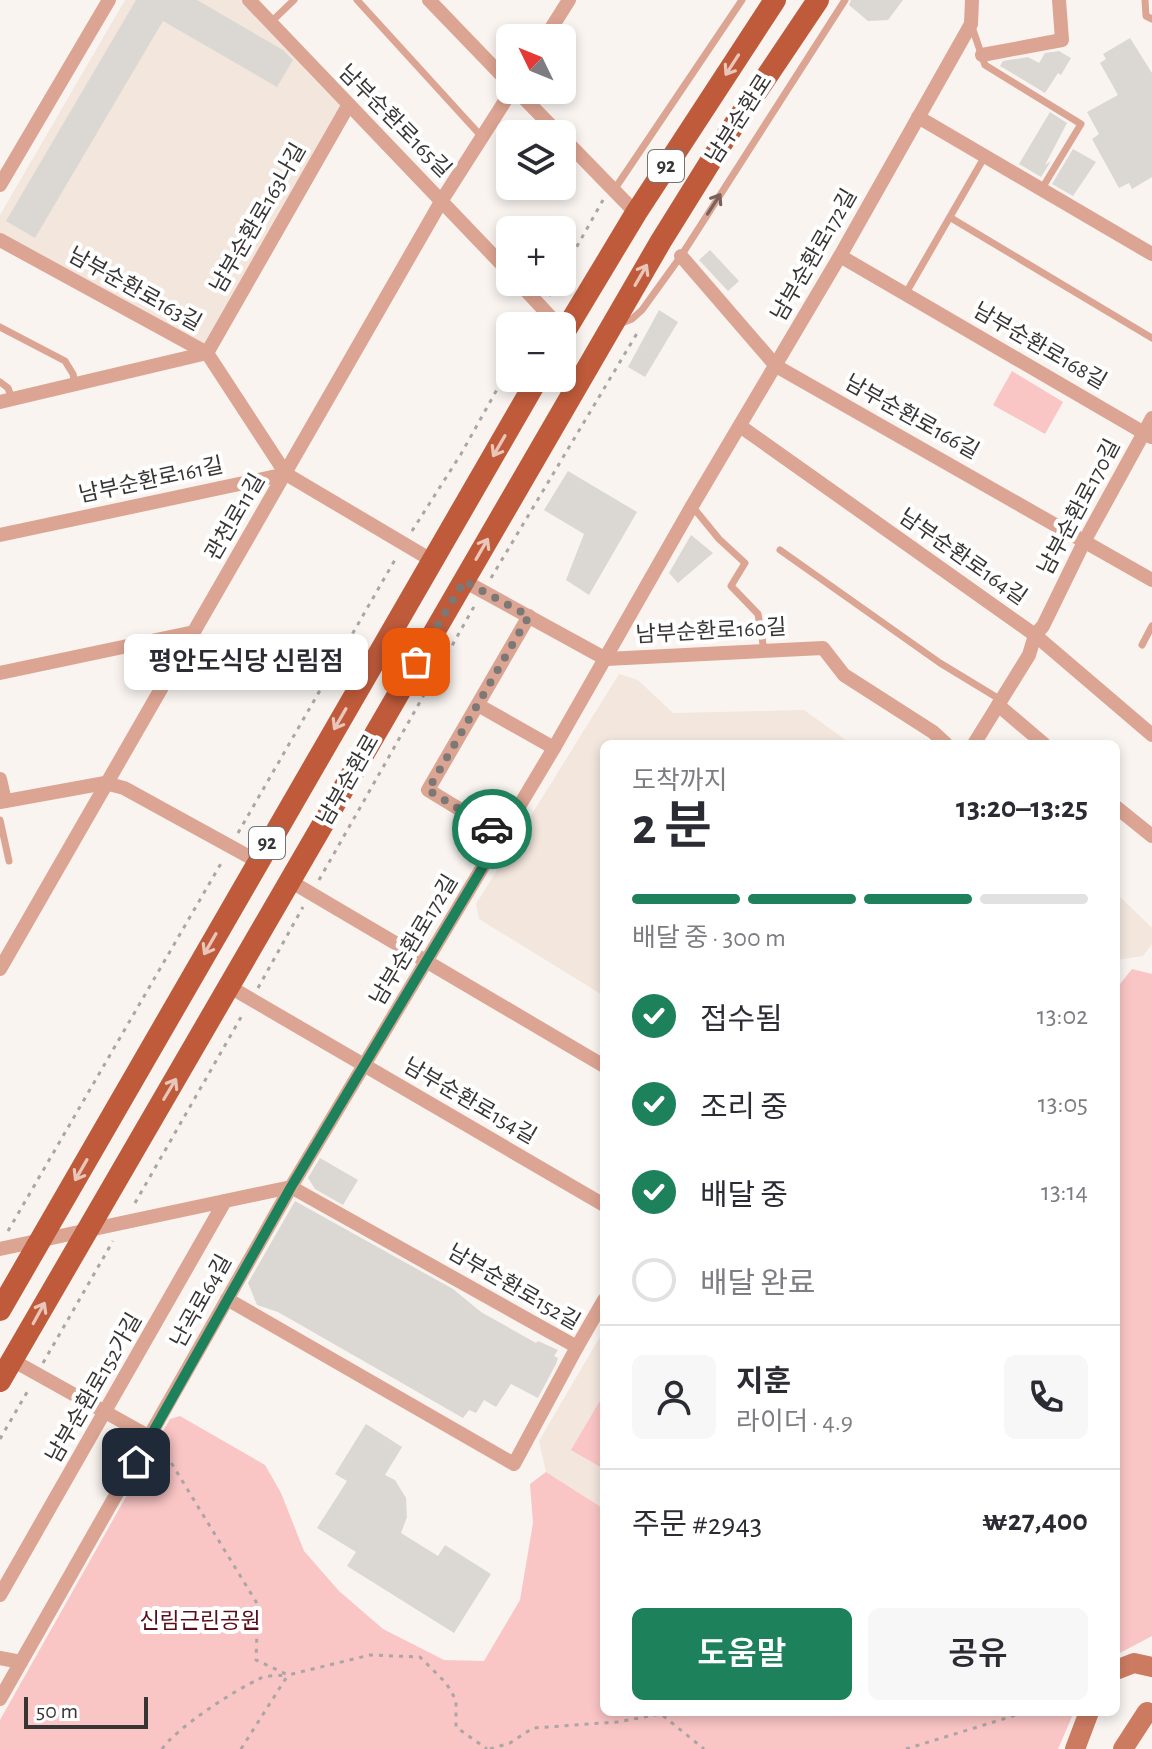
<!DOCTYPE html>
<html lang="ko">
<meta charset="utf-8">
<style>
:root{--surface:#fff;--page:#f7f7f7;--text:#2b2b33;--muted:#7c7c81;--line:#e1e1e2;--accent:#1d815b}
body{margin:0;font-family:"Alegreya Sans","Noto Sans KR",sans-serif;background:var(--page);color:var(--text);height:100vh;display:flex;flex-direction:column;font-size:30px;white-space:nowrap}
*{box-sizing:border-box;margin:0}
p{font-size:26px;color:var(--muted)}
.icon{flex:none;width:44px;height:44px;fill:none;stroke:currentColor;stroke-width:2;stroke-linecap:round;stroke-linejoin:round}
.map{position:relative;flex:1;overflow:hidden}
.side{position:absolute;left:600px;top:740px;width:520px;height:976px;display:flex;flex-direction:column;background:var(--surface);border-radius:12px;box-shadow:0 4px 12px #0003}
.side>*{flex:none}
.needle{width:52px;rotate:313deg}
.buttons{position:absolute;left:496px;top:24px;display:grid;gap:16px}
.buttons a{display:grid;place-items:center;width:80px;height:80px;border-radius:12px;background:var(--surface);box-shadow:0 4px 12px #0003;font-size:40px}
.scale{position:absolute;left:24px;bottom:20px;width:124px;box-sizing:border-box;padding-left:8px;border:4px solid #383635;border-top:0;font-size:22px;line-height:28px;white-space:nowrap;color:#383635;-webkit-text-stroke:6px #fff;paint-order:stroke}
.pin{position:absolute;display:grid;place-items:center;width:68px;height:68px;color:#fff;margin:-34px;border-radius:16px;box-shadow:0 4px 12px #0006}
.courier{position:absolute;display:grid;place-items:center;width:80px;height:80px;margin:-40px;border:6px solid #1d815b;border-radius:50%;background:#fff;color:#222;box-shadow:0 2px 10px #0007}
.bubble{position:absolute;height:56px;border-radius:12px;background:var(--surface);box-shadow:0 4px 12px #0003;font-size:26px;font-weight:600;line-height:56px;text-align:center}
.overview em{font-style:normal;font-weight:600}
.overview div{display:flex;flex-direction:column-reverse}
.overview{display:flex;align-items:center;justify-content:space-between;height:136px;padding:0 32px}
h1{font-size:52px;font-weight:600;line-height:60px}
.bar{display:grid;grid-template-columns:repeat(4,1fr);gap:12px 8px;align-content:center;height:96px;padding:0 32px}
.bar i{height:10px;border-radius:6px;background:var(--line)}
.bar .active{background:var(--accent)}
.bar p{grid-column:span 4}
.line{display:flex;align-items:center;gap:20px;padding:0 32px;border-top:2px solid var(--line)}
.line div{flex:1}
.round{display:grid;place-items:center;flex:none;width:84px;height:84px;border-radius:12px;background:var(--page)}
ol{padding:0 32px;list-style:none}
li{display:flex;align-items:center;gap:24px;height:88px}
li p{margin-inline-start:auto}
li .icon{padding:8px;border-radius:50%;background:var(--accent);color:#fff;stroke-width:4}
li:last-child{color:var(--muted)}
li i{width:44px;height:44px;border:4px solid var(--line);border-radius:50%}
.cta{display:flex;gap:16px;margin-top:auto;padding:16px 32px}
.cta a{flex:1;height:92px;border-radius:12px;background:var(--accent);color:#fff;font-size:32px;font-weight:600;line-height:92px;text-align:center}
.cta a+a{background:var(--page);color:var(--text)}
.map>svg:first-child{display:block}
.built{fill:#f2e6dd}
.green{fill:#fac5c5}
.building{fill:#dbd8d3}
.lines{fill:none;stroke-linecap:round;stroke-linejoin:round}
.path{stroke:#aaa6a3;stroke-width:3;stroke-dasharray:4 6;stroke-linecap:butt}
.service{stroke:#dca492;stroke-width:7}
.minor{stroke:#dca492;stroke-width:14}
.secondary{stroke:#cc7b61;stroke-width:20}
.primary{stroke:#bf5b3b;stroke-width:22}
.oneway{stroke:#e9c6ba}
.oneway2{stroke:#7a625a}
.done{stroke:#7c7876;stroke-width:8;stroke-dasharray:0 14.4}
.route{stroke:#1d815b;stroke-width:10}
.labels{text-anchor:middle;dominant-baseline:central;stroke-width:8;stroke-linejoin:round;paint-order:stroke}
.shield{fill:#fff;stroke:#747272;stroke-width:2}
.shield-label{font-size:20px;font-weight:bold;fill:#383635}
.street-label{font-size:22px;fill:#383635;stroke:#fff}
.park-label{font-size:22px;fill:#580f1a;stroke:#fff}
</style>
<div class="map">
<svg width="1152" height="1749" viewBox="0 0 1152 1749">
<rect width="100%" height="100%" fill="#f9f4f0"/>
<g class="built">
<polygon points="125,0 249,0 348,106 207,353 0,240 0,215"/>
<polygon points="619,674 638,680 673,713 804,710 847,741 857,744 604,744 604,996 479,919 476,904"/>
<polygon points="1116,893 1152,928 1152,944 1143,956 1116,960"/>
<polygon points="604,1330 604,1509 546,1472 539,1441"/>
</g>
<g class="green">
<polygon points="1012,371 1063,402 1045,434 993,405"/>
<polygon points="1132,969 1152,974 1152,1636 1116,1655 1116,989"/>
<polygon points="604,1394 604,1469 571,1450"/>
<polygon points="180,1416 265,1465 281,1493 304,1551 339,1591 383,1629 444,1660 484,1661 520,1600 533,1523 530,1484 546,1472 604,1509 604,1712 1074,1712 1058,1749 0,1749 0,1720 170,1419"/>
</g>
<g class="building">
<polygon points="136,0 197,0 283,50 293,60 277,87 163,21 35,238 6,221"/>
<polygon points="851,0 903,0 888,20 868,21 849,5"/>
<polygon points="1130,38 1152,73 1152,177 1132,189 1129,183 1119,188 1092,139 1099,134 1087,112 1118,95 1100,63 1106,59 1103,54"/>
<polygon points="1059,51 1071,58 1061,75 1058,73 1045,93 1000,66 1003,61 1028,57 1039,63 1045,53"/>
<polygon points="1050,112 1067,123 1045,165 1051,161 1041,177 1019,164"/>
<polygon points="1073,149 1096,162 1073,196 1052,184"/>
<polygon points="710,250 739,281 728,291 699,260"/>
<polygon points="659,310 678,322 645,377 628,367"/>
<polygon points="568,471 637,512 589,595 566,580 584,534 544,510"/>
<polygon points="691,535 713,553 678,583 669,573"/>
<polygon points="320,1158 358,1180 343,1205 315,1189 308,1178"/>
<polygon points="295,1201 453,1289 481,1312 536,1343 538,1341 558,1350 554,1356 558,1358 556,1364 538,1398 511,1384 496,1407 484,1400 476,1413 469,1410 463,1418 278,1312 257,1305 248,1283"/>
<polygon points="366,1424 402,1447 385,1475 395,1480 406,1498 407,1517 401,1533 438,1556 445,1545 491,1574 454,1633 347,1566 356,1552 317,1528 347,1481 335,1474"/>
</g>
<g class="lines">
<g class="path">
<polyline points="562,273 603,200"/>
<polyline points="549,296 557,282"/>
<polyline points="412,531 461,454 510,366"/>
<polyline points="491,578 639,330"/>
<polyline points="238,833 396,558"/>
<polyline points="319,880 475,605"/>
<polyline points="258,988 303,907"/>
<polyline points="135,1203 244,1012"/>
<polyline points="8,1231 223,860"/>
<polyline points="43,1363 113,1241"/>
<polyline points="0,1439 30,1387"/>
<polyline points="161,1446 258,1605 256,1660 288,1675 370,1655 420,1657 446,1683 456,1700 456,1727 487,1749"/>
<path d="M162,1749c14,-21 73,-59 97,-70 7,-4 17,-3 25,-4"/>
<polyline points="241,1749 288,1675"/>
<polyline points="490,1749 510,1743 533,1728 617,1722 661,1714 704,1749"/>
<polyline points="906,1749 1026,1712"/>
</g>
<g class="service">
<polyline points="357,0 482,137"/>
<polyline points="1145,0 1146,16 1152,19"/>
<polyline points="270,23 294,0"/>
<polyline points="972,27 985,65 1081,124 1041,190"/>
<polyline points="614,190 742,0"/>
<polyline points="951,218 1152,338"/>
<polyline points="906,293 985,156"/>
<polyline points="619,324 632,319 642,310 681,256 845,0"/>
<polyline points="0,327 65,361 73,374 75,384"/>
<polyline points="0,382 8,388 12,399"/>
<polyline points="692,506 719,539 745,563 731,586 758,614 764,650"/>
<polyline points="780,550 940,663 1001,700"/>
<polyline points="1142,645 1152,626"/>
<polyline points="0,820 9,861"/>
</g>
<g class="minor">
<polyline points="249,0 510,273"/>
<polyline points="429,0 510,84"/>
<polyline points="545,38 569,0"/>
<polyline points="982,55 1062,40 1059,0"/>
<polyline points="516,90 559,134"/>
<polyline points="918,117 1152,254"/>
<polyline points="562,137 636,213"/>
<polyline points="0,185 109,0"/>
<polyline points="0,240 207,353 286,474"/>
<polyline points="681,256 776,366 1152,580"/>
<polyline points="840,256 1151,437"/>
<polyline points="518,282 559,326"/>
<polyline points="0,402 207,353 348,106"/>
<polyline points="740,426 1035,635 1152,735"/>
<polyline points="0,535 286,474 433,561"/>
<polyline points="464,581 606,659 823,648 844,675 933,732 946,744"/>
<polyline points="0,673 194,632"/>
<polyline points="478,705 554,748"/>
<polyline points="998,705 1044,744"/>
<polyline points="974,744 1029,655 1035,635 1043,626 1085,540 1152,418"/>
<polyline points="0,779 5,801"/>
<polyline points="0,802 105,783 124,788 257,861"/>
<polyline points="1116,807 1152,836"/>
<polyline points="502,835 428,790 529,616"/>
<polyline points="290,881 604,1066"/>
<polyline points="0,969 442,200 512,90"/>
<polyline points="230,987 604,1205"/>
<polyline points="0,1249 291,1187 577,1347 514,1464 227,1299"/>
<polyline points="577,1347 604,1300"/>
<polyline points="12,1360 150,1437"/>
<polyline points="0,1595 225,1201"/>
<polyline points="0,1658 21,1662"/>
<polyline points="0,1699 291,1187 554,748 692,506 840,256 971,24 972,0"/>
</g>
<g class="secondary">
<polyline points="1116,1670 1134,1663 1152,1667"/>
<polyline points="1075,1749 1089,1712"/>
<polyline points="1123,1749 1147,1712"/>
</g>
<g class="primary">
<polyline points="562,336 636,213 775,0"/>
<polyline points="0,1310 538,378"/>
<polyline points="0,1381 661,241 722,143 818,0"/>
</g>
</g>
<defs><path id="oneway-shaft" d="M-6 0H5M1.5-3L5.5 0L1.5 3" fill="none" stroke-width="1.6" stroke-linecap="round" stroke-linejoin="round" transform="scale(2)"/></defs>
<g class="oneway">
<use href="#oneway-shaft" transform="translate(732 65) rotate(123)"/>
<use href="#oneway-shaft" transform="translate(641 275) rotate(-60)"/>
<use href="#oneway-shaft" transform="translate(499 446) rotate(120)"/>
<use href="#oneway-shaft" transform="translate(482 549) rotate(-60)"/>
<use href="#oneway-shaft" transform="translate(340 719) rotate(120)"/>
<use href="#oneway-shaft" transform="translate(210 944) rotate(120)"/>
<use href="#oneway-shaft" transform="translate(170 1089) rotate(-59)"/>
<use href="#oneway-shaft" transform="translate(81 1170) rotate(120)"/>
<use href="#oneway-shaft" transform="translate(39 1313) rotate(-61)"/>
</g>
<use class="oneway2" href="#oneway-shaft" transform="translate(714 204) rotate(-57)"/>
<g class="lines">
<polyline class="done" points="416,662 464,581 529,616 428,790 492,829"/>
<polyline class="route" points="136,1462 291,1187 502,835 492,829"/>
</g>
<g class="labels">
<g class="shield">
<rect x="648" y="150" width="36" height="32" rx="6"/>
<rect x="249" y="827" width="36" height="32" rx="6"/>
</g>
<g class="shield-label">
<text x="666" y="166">92</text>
<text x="267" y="843">92</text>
</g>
<g class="street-label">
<text transform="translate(739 119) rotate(-57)">남부순환로</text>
<text transform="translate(395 121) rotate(45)">남부순환로165길</text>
<text transform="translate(258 218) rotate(-60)">남부순환로163나길</text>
<text transform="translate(814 255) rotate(-60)">남부순환로172길</text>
<text transform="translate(135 289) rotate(29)">남부순환로163길</text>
<text transform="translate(1040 346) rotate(30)">남부순환로168길</text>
<text transform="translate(912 417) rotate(29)">남부순환로166길</text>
<text transform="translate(151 480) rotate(-12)">남부순환로161길</text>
<text transform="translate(1079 507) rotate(-62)">남부순환로170길</text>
<text transform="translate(235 517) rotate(-60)">관천로11길</text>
<text transform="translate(963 557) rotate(35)">남부순환로164길</text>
<text transform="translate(711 631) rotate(-3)">남부순환로160길</text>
<text transform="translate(348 780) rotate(-60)">남부순환로</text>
<text transform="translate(414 940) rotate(-59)">남부순환로172길</text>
<text transform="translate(470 1101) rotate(30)">남부순환로154길</text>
<text transform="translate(514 1287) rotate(30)">남부순환로152길</text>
<text transform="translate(201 1301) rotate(-61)">난곡로64길</text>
<text transform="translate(94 1388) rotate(-60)">남부순환로152가길</text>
</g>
<g class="park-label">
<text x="200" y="1621">신림근린공원</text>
</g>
</g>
</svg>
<div class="buttons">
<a><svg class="needle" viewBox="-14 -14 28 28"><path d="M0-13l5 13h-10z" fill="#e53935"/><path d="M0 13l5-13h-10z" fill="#7c7c81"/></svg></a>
<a><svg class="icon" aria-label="layers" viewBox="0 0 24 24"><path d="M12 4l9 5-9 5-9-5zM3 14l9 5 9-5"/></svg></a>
<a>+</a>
<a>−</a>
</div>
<div class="scale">50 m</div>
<div class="pin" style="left:416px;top:662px;background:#ea580c"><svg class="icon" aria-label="bag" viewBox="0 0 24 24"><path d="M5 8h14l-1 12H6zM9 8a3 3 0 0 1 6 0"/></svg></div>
<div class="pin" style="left:136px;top:1462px;background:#1f2937"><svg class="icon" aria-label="home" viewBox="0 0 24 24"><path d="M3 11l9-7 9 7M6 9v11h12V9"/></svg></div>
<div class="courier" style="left:492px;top:829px"><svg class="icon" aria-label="car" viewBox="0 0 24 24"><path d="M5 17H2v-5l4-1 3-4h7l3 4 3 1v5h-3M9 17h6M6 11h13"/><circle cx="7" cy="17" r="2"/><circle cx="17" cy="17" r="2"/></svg></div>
<div class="bubble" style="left:124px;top:634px;width:244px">평안도식당 신림점</div>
<section class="side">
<div class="overview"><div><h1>2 분</h1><p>도착까지</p></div><em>13:20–13:25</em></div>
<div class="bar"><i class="active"></i><i class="active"></i><i class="active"></i><i></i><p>배달 중 · 300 m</p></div>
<ol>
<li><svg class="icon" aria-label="check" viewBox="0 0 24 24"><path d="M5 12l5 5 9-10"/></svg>접수됨<p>13:02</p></li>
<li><svg class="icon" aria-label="check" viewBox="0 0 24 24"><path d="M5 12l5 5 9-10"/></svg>조리 중<p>13:05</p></li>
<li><svg class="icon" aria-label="check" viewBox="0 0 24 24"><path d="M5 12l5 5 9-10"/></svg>배달 중<p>13:14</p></li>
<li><i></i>배달 완료</li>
</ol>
<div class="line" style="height:144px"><a class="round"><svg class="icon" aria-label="person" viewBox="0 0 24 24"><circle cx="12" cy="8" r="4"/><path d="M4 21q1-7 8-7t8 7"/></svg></a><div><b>지훈</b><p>라이더 · 4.9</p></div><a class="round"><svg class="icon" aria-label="phone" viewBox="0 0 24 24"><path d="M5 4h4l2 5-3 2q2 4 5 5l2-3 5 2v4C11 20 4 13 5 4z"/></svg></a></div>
<div class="line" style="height:104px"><div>주문 #2943</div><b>₩27,400</b></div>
<div class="cta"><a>도움말</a><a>공유</a></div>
</section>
</div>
